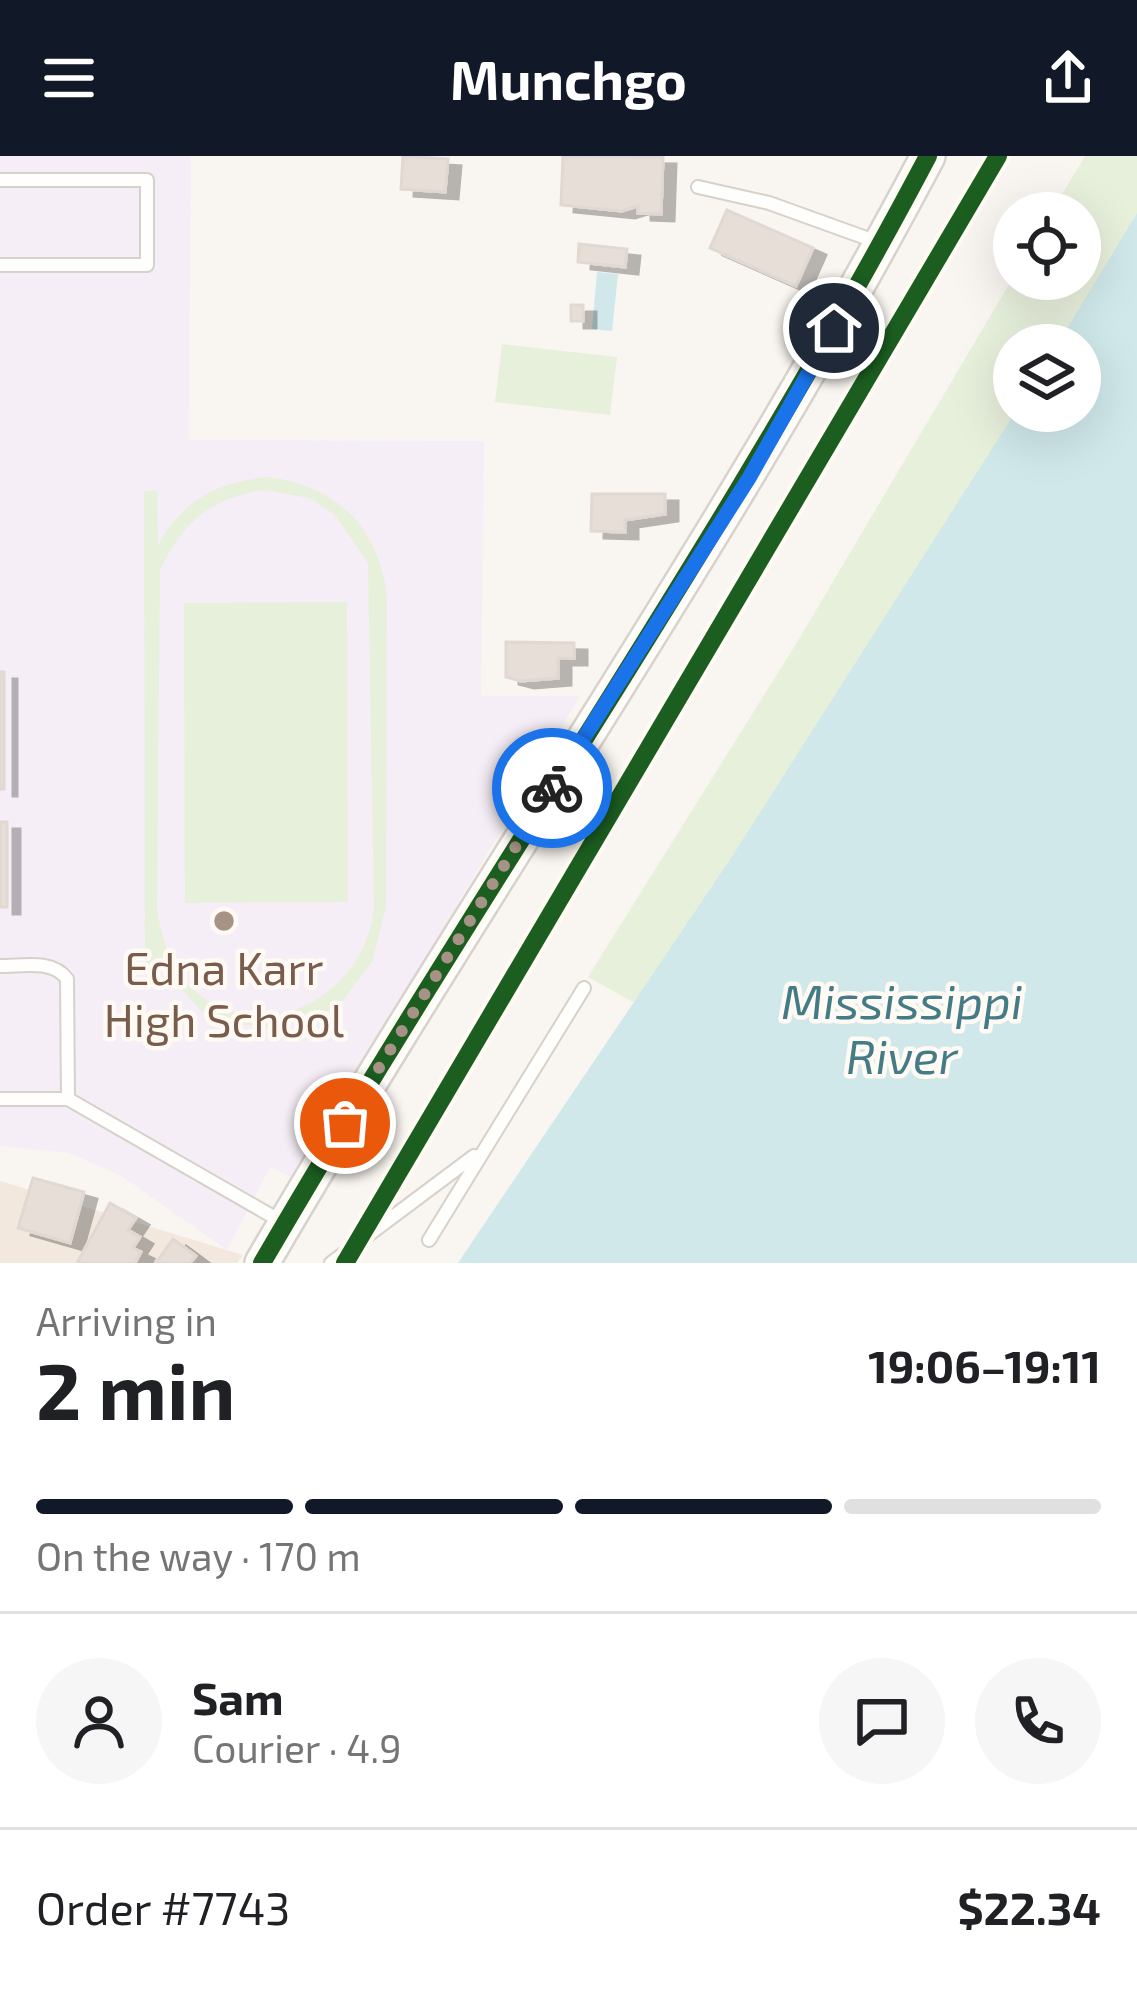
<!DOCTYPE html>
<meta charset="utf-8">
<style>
:root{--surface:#fff;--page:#f6f6f6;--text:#202124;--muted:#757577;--line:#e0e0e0;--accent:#111827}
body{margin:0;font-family:"Exo 2",sans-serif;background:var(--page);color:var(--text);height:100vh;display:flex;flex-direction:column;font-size:45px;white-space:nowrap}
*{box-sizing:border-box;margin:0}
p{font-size:39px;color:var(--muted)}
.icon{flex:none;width:66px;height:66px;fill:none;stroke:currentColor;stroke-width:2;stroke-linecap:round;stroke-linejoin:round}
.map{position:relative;height:1107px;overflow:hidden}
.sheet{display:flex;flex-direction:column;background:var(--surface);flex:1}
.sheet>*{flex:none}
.tools{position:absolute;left:993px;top:36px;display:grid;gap:24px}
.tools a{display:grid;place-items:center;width:108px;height:108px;border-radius:50%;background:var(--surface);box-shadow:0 12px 48px #0002;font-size:60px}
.pin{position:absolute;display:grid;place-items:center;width:102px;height:102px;color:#fff;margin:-51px;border:6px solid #fff;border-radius:50%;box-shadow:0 3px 12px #0007}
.courier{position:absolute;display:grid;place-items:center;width:120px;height:120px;margin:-60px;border:9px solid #1a73e8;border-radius:50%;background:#fff;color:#222;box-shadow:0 3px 15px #0007}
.overview em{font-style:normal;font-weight:700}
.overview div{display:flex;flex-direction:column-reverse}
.overview{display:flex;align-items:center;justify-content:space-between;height:204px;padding:0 36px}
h1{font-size:78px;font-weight:700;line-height:90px}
.bar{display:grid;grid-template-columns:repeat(4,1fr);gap:18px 12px;align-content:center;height:144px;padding:0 36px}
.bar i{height:15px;border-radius:9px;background:var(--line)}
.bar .active{background:var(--accent)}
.bar p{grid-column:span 4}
.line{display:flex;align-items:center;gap:30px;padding:0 36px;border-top:3px solid var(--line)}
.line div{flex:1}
.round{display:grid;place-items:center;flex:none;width:126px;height:126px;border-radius:63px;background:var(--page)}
header{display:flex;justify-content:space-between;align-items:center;height:156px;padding:0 36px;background:var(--accent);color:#fff;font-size:54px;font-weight:700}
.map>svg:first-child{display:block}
.residential{fill:#f2e8de}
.education{fill:#f6eef6}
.green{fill:#e7f0db;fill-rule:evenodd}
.water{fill:#d0e8ea}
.building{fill:#e6ded7;stroke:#e2d8d2;stroke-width:3;filter:url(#shadow)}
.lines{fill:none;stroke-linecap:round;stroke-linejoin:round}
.lane-casing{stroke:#d7d1cb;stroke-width:16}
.secondary-casing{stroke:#d9d2cb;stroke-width:38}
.lane{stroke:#fefefd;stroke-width:12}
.secondary{stroke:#fefefd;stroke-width:33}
.cycleway-casing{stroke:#fffaf3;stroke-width:26}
.cycleway{stroke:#1b5e20;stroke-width:18}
.done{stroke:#a69286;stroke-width:12;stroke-dasharray:0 21.6}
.route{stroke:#1a73e8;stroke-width:15}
.poi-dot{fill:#a69286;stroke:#fffaf3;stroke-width:4.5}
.labels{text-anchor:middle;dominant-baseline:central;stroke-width:9;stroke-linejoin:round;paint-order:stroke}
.poi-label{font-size:45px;fill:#7a5c4d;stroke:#fffaf3}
.water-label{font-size:48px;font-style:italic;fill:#437c86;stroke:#fffaf3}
</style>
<header><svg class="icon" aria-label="menu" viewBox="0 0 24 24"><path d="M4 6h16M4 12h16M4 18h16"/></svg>Munchgo<svg class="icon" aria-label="share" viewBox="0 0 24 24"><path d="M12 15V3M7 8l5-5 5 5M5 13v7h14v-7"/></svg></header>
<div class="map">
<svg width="1137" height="1107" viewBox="0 0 1137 1107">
<defs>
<filter id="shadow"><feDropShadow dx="13" dy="7" stdDeviation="0" flood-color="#0004"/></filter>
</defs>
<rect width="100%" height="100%" fill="#f9f5f0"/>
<polygon class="residential" points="0,1025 243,1099 237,1107 0,1107"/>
<polygon class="education" points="0,0 191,0 189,284 484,285 481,540 580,540 296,1023 270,1011 227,1094 120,1019 68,997 0,990"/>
<g class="green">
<polygon points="1085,0 1137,0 1137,77 1068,189 1014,189 1014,255 1031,255 642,851 588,821 799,483 1014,120 1080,123 1080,57 1051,57"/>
<polygon points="502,188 617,201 610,259 495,246"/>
<path d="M269,321c69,10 109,49 118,119l-1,311 -14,55 -28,37 -16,13 -59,16 -49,-7 -20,-11 -42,-47 -13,3 -1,-475h13l1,54c25,-45 60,-64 111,-68zM264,334l45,8 25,16 34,49 6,345c-9,88 -112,146 -185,78 -20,-19 -27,-50 -32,-76l3,-340c23,-48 51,-72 104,-80z"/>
<polygon points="347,446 348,746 185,747 184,447"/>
</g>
<g class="water">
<polygon points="1137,57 1137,1107 458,1107 731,702 1016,255 1080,255 1080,189 1057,189"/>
<polygon points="597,116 618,118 612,175 592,173"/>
</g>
<g class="building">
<polygon points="403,0 448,3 445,36 401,33"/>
<polygon points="563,0 663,1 661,58 638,57 638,50 622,55 561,49"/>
<polygon points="727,54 813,92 796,130 710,92"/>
<polygon points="579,88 627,93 625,111 578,106"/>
<rect x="571" y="149" width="12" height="16"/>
<polygon points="592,338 665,338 665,358 625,364 625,376 591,375"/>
<polygon points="506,486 574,487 574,502 558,502 558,522 521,525 506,521"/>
<rect x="0" y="516" width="4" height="117"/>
<rect x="0" y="666" width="7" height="85"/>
<polygon points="33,1022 84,1036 70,1087 18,1072"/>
<polygon points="110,1047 136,1062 128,1074 140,1081 133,1092 141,1096 135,1107 77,1107"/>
<polygon points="173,1083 196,1100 190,1107 156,1107"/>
</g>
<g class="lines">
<defs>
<g id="lane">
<polyline points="0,24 147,24 147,109 0,109"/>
<polyline points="698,31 769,47 880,87"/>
<path d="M0,810c23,0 53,-7 67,13l1,120 216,124"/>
<polyline points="0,943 68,943"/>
<polyline points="429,1084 584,832"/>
<polyline points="331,1107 474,1000"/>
</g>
<path id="secondary" d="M262,1107c217,-373 465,-726 666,-1107"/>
</defs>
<use href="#lane" class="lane-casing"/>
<use href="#secondary" class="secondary-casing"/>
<use href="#lane" class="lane"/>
<use href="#secondary" class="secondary"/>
<defs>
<g id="cycleway">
<path d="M262,1107c217,-373 465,-726 666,-1107"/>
<polyline points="345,1107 998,0"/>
</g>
</defs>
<use href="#cycleway" class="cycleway-casing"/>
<use href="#cycleway" class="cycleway"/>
</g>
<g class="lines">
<polyline class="done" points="345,967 552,632"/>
<polyline class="route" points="552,632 749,322 834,172"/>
</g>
<circle class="poi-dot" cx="224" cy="765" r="12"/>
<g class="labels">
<g class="poi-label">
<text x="224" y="811">Edna Karr<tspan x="224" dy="52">High School</tspan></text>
</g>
<g class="water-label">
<text x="902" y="844">Mississippi<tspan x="902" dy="55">River</tspan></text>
</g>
</g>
</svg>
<div class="tools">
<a><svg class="icon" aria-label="locate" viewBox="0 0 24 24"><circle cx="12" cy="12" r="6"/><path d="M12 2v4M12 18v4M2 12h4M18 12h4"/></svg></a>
<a><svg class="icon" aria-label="layers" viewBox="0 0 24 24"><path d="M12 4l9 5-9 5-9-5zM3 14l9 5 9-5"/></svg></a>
</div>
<div class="pin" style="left:345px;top:967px;background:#ea580c"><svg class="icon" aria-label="bag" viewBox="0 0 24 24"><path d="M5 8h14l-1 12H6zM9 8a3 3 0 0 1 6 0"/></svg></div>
<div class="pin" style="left:834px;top:172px;background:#1f2937"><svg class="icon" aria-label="home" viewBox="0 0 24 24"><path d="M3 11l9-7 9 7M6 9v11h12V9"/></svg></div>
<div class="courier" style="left:552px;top:632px"><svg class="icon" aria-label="bike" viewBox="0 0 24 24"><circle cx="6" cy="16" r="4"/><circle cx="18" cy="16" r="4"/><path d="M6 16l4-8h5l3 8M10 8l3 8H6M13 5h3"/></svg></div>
</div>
<section class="sheet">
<div class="overview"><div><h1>2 min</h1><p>Arriving in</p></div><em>19:06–19:11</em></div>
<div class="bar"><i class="active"></i><i class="active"></i><i class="active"></i><i></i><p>On the way · 170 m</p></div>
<div class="line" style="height:216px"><a class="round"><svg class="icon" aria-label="person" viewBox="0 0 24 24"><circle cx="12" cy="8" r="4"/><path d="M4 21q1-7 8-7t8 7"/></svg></a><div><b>Sam</b><p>Courier · 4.9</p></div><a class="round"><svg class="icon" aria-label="chat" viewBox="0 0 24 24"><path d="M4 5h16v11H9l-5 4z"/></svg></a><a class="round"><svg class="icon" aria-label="phone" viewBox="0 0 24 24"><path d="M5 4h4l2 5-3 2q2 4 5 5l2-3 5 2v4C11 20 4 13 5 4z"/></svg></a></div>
<div class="line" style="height:156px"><div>Order #7743</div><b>$22.34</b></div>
</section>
